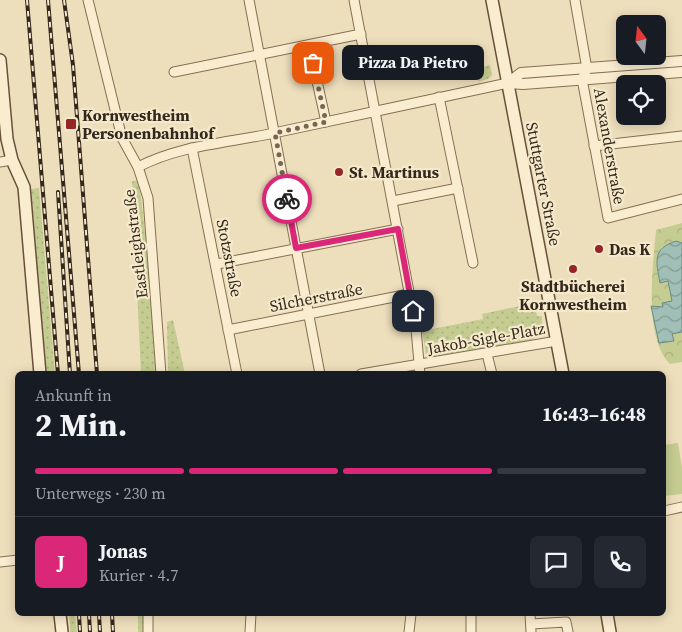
<!DOCTYPE html>
<html lang="de">
<meta charset="utf-8">
<style>
:root{--surface:#171b24;--page:#242831;--text:#f1f3f6;--muted:#9ea1a6;--line:#363941;--accent:#db2777}
body{margin:0;font-family:"Source Serif 4",serif;background:var(--page);color:var(--text);height:100vh;display:flex;flex-direction:column;font-size:19px;white-space:nowrap}
*{box-sizing:border-box;margin:0}
p{font-size:16px;color:var(--muted)}
.icon{flex:none;width:28px;height:28px;fill:none;stroke:currentColor;stroke-width:2;stroke-linecap:round;stroke-linejoin:round}
.map{position:relative;flex:1;overflow:hidden}
.sheet{position:absolute;left:15px;top:371px;width:651px;height:245px;display:flex;flex-direction:column;background:var(--surface);border-radius:8px;box-shadow:0 2px 12px #0003}
.sheet>*{flex:none}
.needle{width:32px;rotate:345deg}
.tools{position:absolute;left:616px;top:15px;display:grid;gap:10px}
.tools a{display:grid;place-items:center;width:50px;height:50px;border-radius:8px;background:var(--surface);box-shadow:0 2px 12px #0003;font-size:25px}
.pin{position:absolute;display:grid;place-items:center;width:42px;height:42px;color:#fff;margin:-21px;border-radius:10px;box-shadow:0 2px 8px #0006}
.courier{position:absolute;display:grid;place-items:center;width:50px;height:50px;margin:-25px;border:4px solid #db2777;border-radius:50%;background:#fff;color:#222;box-shadow:0 1px 6px #0007}
.bubble{position:absolute;height:35px;border-radius:8px;background:var(--surface);box-shadow:0 2px 12px #0003;font-size:16px;font-weight:700;line-height:35px;text-align:center}
.overview em{font-style:normal;font-weight:700}
.overview div{display:flex;flex-direction:column-reverse}
.overview{display:flex;align-items:center;justify-content:space-between;height:85px;padding:0 20px}
h1{font-size:32px;font-weight:700;line-height:38px}
.bar{display:grid;grid-template-columns:repeat(4,1fr);gap:8px 5px;align-content:center;height:60px;padding:0 20px}
.bar i{height:6px;border-radius:4px;background:var(--line)}
.bar .active{background:var(--accent)}
.bar p{grid-column:span 4}
.line{display:flex;align-items:center;gap:12px;padding:0 20px;border-top:1px solid var(--line)}
.line div{flex:1}
.round{display:grid;place-items:center;flex:none;width:52px;height:52px;border-radius:8px;background:var(--page)}
.map>svg:first-child{display:block}
.grass{fill:url(#grass-dots)}
.forest{fill:url(#forest-crowns)}
.garden{fill:#c5cc91}
.water{fill:url(#water-waves);stroke:#688c83}
.lines{fill:none;stroke-linecap:round;stroke-linejoin:round}
.minor-casing{stroke:#856f56;stroke-width:11}
.tertiary-casing{stroke:#856f56;stroke-width:12}
.secondary-casing{stroke:#675039;stroke-width:14}
.minor{stroke:#f9eccf;stroke-width:9}
.tertiary{stroke:#f9eccf;stroke-width:10}
.secondary{stroke:#f9eccf;stroke-width:11}
.rail-casing{stroke:#34271b;stroke-width:4}
.rail{stroke:#f5e9cc;stroke-width:2;stroke-dasharray:5.5;stroke-linecap:butt}
.done{stroke:#756753;stroke-width:5;stroke-dasharray:0 9}
.route{stroke:#db2777;stroke-width:6}
.poi-dot{fill:#952527;stroke:#f5e9cc;stroke-width:2}
.labels{text-anchor:middle;dominant-baseline:central;stroke-width:4.5;stroke-linejoin:round;paint-order:stroke}
.poi-label{font-size:16px;font-weight:bold;fill:#34271b;stroke:#f5e9cc;text-anchor:start}
.street-label{font-size:16px;fill:#34271b;stroke:#f5e9cc}
</style>
<div class="map">
<svg width="682" height="632" viewBox="0 0 682 632">
<defs>
<pattern id="grass-dots" width="8" height="8" patternUnits="userSpaceOnUse" patternTransform="scale(1.25)"><rect width="8" height="8" fill="#c5cc91"/><path d="M2 2h.1M6 6h.1" fill="none" stroke="#aaaf7c" stroke-width="1.8" stroke-linecap="round"/></pattern>
<pattern id="forest-crowns" width="20" height="18" patternUnits="userSpaceOnUse" patternTransform="scale(1.25)"><rect width="20" height="18" fill="#c5cc91"/><path d="M2 6a3 3 0 1 1 6 0M12 15a3 3 0 1 1 6 0" fill="none" stroke="#aaaf7c"/></pattern>
<pattern id="water-waves" width="16" height="10" patternUnits="userSpaceOnUse" patternTransform="scale(1.25)"><rect width="16" height="10" fill="#a0bfb6"/><path d="M0 5q4-4 8 0t8 0" fill="none" stroke="#839b93"/></pattern>
</defs>
<rect width="100%" height="100%" fill="#eedfbc"/>
<g class="grass">
<polygon points="388,54 393,76 375,80 370,58"/>
<polygon points="490,65 492,75 488,79 478,82 476,68"/>
<polygon points="139,180 155,322 156,374 141,374 132,181"/>
<polygon points="39,188 55,374 47,374 31,189"/>
<path d="M534,303l3,13h5c0,11 -2,17 -10,24l-99,19 -7,-5 -4,-23 61,-12 -1,-5z"/>
<polygon points="173,320 185,374 168,374 167,322"/>
<polygon points="69,614 75,614 77,632 70,632"/>
<rect x="138" y="614" width="7" height="18"/>
</g>
<path class="forest" d="M682,223v139l-12,2c-27,-27 -17,-98 -14,-134z"/>
<polygon class="garden" points="678,443 682,468 682,494 664,496 664,445"/>
<path class="water" d="M676,241l6,2v89l-10,2 2,7 -15,2 -8,-37 12,1 -1,-4 10,-2 -4,-20 -8,2c-4,-22 -8,-34 16,-42z"/>
<g class="lines">
<defs>
<g id="minor">
<polyline points="88,0 122,138 138,167 148,198 161,374"/>
<polyline points="249,0 320,374"/>
<polyline points="354,0 416,329 420,374"/>
<polyline points="575,0 587,69 582,79 608,218 682,199"/>
<polyline points="309,45 326,122"/>
<polyline points="174,72 361,34"/>
<polyline points="439,97 473,263"/>
<polyline points="594,146 682,136"/>
<polyline points="192,148 237,374"/>
<polyline points="0,162 12,160"/>
<path d="M138,167c42,-22 90,-24 136,-34 78,-16 156,-34 234,-50"/>
<polyline points="393,201 458,188"/>
<polyline points="217,264 398,229"/>
<polyline points="228,330 409,294"/>
<polyline points="487,354 492,374"/>
<polyline points="361,374 557,341"/>
<polyline points="664,511 682,507"/>
<polyline points="0,562 18,560"/>
<polyline points="471,614 471,632"/>
<polyline points="530,614 531,632"/>
<polyline points="531,624 566,622 568,632"/>
<polyline points="148,632 148,614"/>
<polyline points="250,632 251,614"/>
<polyline points="409,632 411,614"/>
</g>
<g id="tertiary">
<polyline points="508,83 521,73 682,61"/>
<polyline points="508,83 523,84 682,72"/>
</g>
<g id="secondary">
<polyline points="492,0 563,374"/>
<polyline points="0,60 7,139 12,160 24,187 40,374"/>
<polyline points="60,614 62,632"/>
<polyline points="607,614 610,632"/>
</g>
</defs>
<use href="#minor" class="minor-casing"/>
<use href="#tertiary" class="tertiary-casing"/>
<use href="#secondary" class="secondary-casing"/>
<use href="#minor" class="minor"/>
<use href="#tertiary" class="tertiary"/>
<use href="#secondary" class="secondary"/>
<defs>
<g id="rail">
<polyline points="27,0 58,374"/>
<polyline points="48,0 79,374"/>
<polyline points="64,0 73,65 97,374"/>
<polyline points="58,192 70,374"/>
<polyline points="79,614 80,632"/>
<polyline points="89,614 90,632"/>
<polyline points="99,614 100,632"/>
<polyline points="112,614 113,632"/>
</g>
</defs>
<use href="#rail" class="rail-casing"/>
<use href="#rail" class="rail"/>
</g>
<g class="lines">
<polyline class="done" points="287,199 275,133 326,122 313,63"/>
<polyline class="route" points="287,199 296,248 398,229 413,311"/>
</g>
<g class="poi-dot">
<rect x="65" y="118" width="12" height="12" rx="2.5"/>
<circle cx="339" cy="172" r="5"/>
<circle cx="599" cy="249" r="5"/>
<circle cx="573" cy="269" r="5"/>
</g>
<g class="labels">
<g class="poi-label">
<text x="82" y="115">Kornwestheim<tspan x="82" dy="18">Personenbahnhof</tspan></text>
<text x="349" y="172">St. Martinus</text>
<text x="609" y="249">Das K</text>
<text x="573" y="286" text-anchor="middle">Stadtbücherei<tspan x="573" dy="18">Kornwestheim</tspan></text>
</g>
<g class="street-label">
<text transform="translate(610 146) rotate(80)">Alexanderstraße</text>
<text transform="translate(544 184) rotate(79)">Stuttgarter Straße</text>
<text transform="translate(135 244) rotate(-97)">Eastleighstraße</text>
<text transform="translate(230 258) rotate(79)">Stotzstraße</text>
<text transform="translate(316 297) rotate(-11)">Silcherstraße</text>
<text transform="translate(486 338) rotate(-10)">Jakob-Sigle-Platz</text>
</g>
</g>
</svg>
<div class="tools">
<a><svg class="needle" viewBox="-14 -14 28 28"><path d="M0-13l5 13h-10z" fill="#e53935"/><path d="M0 13l5-13h-10z" fill="#9ea1a6"/></svg></a>
<a><svg class="icon" aria-label="locate" viewBox="0 0 24 24"><circle cx="12" cy="12" r="6"/><path d="M12 2v4M12 18v4M2 12h4M18 12h4"/></svg></a>
</div>
<div class="pin" style="left:313px;top:63px;background:#ea580c"><svg class="icon" aria-label="bag" viewBox="0 0 24 24"><path d="M5 8h14l-1 12H6zM9 8a3 3 0 0 1 6 0"/></svg></div>
<div class="pin" style="left:413px;top:311px;background:#1f2937"><svg class="icon" aria-label="home" viewBox="0 0 24 24"><path d="M3 11l9-7 9 7M6 9v11h12V9"/></svg></div>
<div class="courier" style="left:287px;top:199px"><svg class="icon" aria-label="bike" viewBox="0 0 24 24"><circle cx="6" cy="16" r="4"/><circle cx="18" cy="16" r="4"/><path d="M6 16l4-8h5l3 8M10 8l3 8H6M13 5h3"/></svg></div>
<div class="bubble" style="left:342px;top:45px;width:142px">Pizza Da Pietro</div>
<section class="sheet">
<div class="overview"><div><h1>2 Min.</h1><p>Ankunft in</p></div><em>16:43–16:48</em></div>
<div class="bar"><i class="active"></i><i class="active"></i><i class="active"></i><i></i><p>Unterwegs · 230 m</p></div>
<div class="line" style="height:90px"><b class="round" style="background:var(--accent);color:#fff">J</b><div><b>Jonas</b><p>Kurier · 4.7</p></div><a class="round"><svg class="icon" aria-label="chat" viewBox="0 0 24 24"><path d="M4 5h16v11H9l-5 4z"/></svg></a><a class="round"><svg class="icon" aria-label="phone" viewBox="0 0 24 24"><path d="M5 4h4l2 5-3 2q2 4 5 5l2-3 5 2v4C11 20 4 13 5 4z"/></svg></a></div>
</section>
</div>
